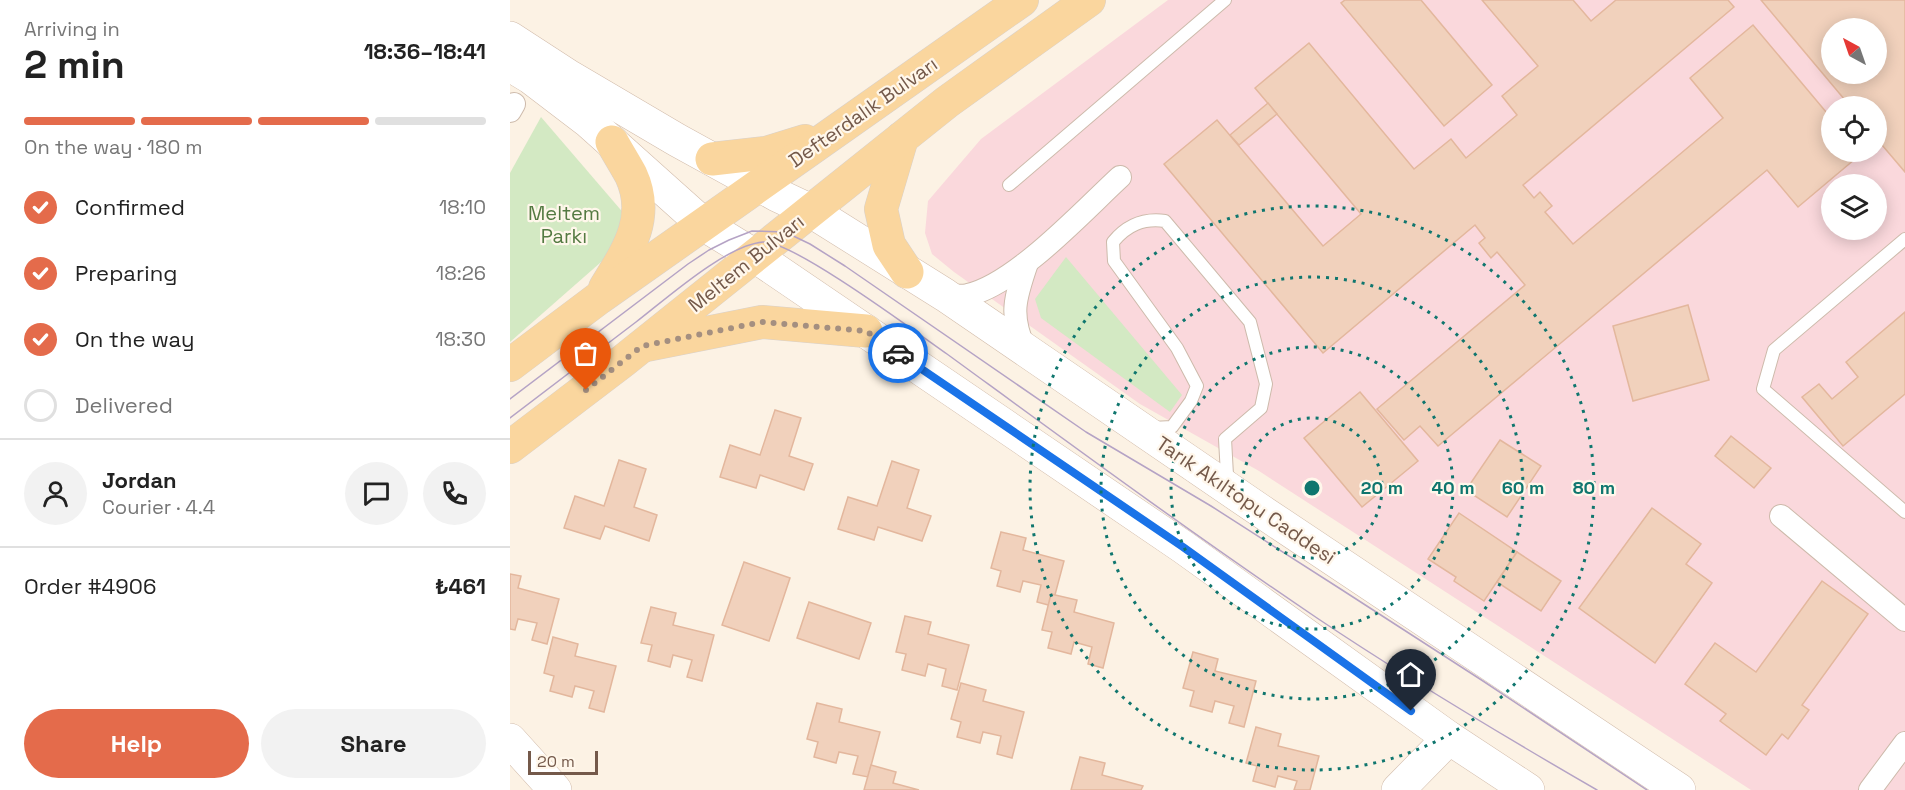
<!DOCTYPE html>
<meta charset="utf-8">
<style>
:root{--surface:#fff;--page:#f2f2f2;--text:#222;--muted:#767676;--line:#e0e0e0;--accent:#e46b4b}
body{margin:0;font-family:"Space Grotesk",sans-serif;background:var(--page);color:var(--text);height:100vh;display:flex;flex-direction:column;font-size:22px;white-space:nowrap}
*{box-sizing:border-box;margin:0}
p{font-size:20px;color:var(--muted)}
.icon{flex:none;width:33px;height:33px;fill:none;stroke:currentColor;stroke-width:2;stroke-linecap:round;stroke-linejoin:round}
.map{position:relative;flex:1;overflow:hidden}
.panel{display:flex;flex-direction:column;background:var(--surface);width:510px}
.panel>*{flex:none}
.needle{width:39px;rotate:320deg}
.controls{position:absolute;left:1311px;top:18px;display:grid;gap:12px}
.controls a{display:grid;place-items:center;width:66px;height:66px;border-radius:50%;background:var(--surface);box-shadow:0 3px 15px #0003;font-size:30px}
.scale{position:absolute;left:18px;bottom:15px;width:70px;box-sizing:border-box;padding-left:6px;border:3px solid #74594a;border-top:0;font-size:16px;line-height:21px;white-space:nowrap;color:#74594a;-webkit-text-stroke:4px #fff7eb;paint-order:stroke}
.pin{position:absolute;display:grid;place-items:center;width:51px;height:51px;color:#fff;margin:-62px -26px;border-radius:50% 50% 50% 0;rotate:-45deg;box-shadow:0 0 6px #0007}
.pin .icon{rotate:45deg}
.courier{position:absolute;display:grid;place-items:center;width:60px;height:60px;margin:-30px;border:4px solid #1a73e8;border-radius:50%;background:#fff;color:#222;box-shadow:0 2px 8px #0007}
.overview em{font-style:normal;font-weight:700}
.overview div{display:flex;flex-direction:column-reverse}
.overview{display:flex;align-items:center;justify-content:space-between;height:102px;padding:0 24px}
h1{font-size:39px;font-weight:700;line-height:45px}
.bar{display:grid;grid-template-columns:repeat(4,1fr);gap:9px 6px;align-content:center;height:72px;padding:0 24px}
.bar i{height:8px;border-radius:4px;background:var(--line)}
.bar .current{background:var(--accent)}
.bar p{grid-column:span 4}
.line{display:flex;align-items:center;gap:15px;padding:0 24px;border-top:2px solid var(--line)}
.line div{flex:1}
.round{display:grid;place-items:center;flex:none;width:63px;height:63px;border-radius:32px;background:var(--page)}
ol{padding:0 24px;list-style:none}
li{display:flex;align-items:center;gap:18px;height:66px}
li p{margin-inline-start:auto}
li .icon{padding:6px;border-radius:50%;background:var(--accent);color:#fff;stroke-width:4}
li:last-child{color:var(--muted)}
li i{width:33px;height:33px;border:3px solid var(--line);border-radius:50%}
.button{display:flex;gap:12px;margin-top:auto;padding:12px 24px}
.button a{flex:1;height:69px;border-radius:36px;background:var(--accent);color:#fff;font-size:24px;font-weight:700;line-height:69px;text-align:center}
.button a+a{background:var(--page);color:var(--text)}
main{display:flex;flex:1;min-height:0}
.map>svg:first-child{display:block}
.medical{fill:#fad8dc;fill-rule:evenodd}
.green{fill:#d3e9c3}
.building{fill:#f1d1bc;stroke:#e3b79d;stroke-width:1.5;fill-rule:evenodd}
.lines{fill:none;stroke-linecap:round;stroke-linejoin:round}
.lane-casing{stroke:#cdbaab;stroke-width:14}
.street-casing{stroke:#cdbaab;stroke-width:24}
.secondary-casing{stroke:#d2bcab;stroke-width:34}
.primary-casing{stroke:#d8d1cc;stroke-width:34}
.lane{stroke:#fff;stroke-width:12}
.street{stroke:#fff;stroke-width:22}
.secondary{stroke:#fff;stroke-width:33}
.primary{stroke:#fad69e;stroke-width:33}
.tram{stroke:#b5a3c5;stroke-width:1.5}
.done{stroke:#a48f80;stroke-width:6;stroke-dasharray:0 10.8}
.route{stroke:#1a73e8;stroke-width:8}
.ring{fill:none;stroke:#0f766e;stroke-width:3;stroke-dasharray:3 6}
.labels{text-anchor:middle;dominant-baseline:central;stroke-width:4.5;stroke-linejoin:round;paint-order:stroke}
.street-label{font-size:20px;fill:#74594a;stroke:#fff7eb}
.park-label{font-size:20px;fill:#547a42;stroke:#fff7eb}
.centre{fill:#0f766e;stroke:#fff7eb;stroke-width:3}
.ring-label{font-size:18px;text-anchor:middle;font-weight:bold;fill:#0f766e;stroke:#fff7eb;stroke-width:4.5;stroke-linejoin:round;paint-order:stroke}
</style>
<main>
<section class="panel">
<div class="overview"><div><h1>2 min</h1><p>Arriving in</p></div><em>18:36–18:41</em></div>
<div class="bar"><i class="current"></i><i class="current"></i><i class="current"></i><i></i><p>On the way · 180 m</p></div>
<ol>
<li><svg class="icon" aria-label="check" viewBox="0 0 24 24"><path d="M5 12l5 5 9-10"/></svg>Confirmed<p>18:10</p></li>
<li><svg class="icon" aria-label="check" viewBox="0 0 24 24"><path d="M5 12l5 5 9-10"/></svg>Preparing<p>18:26</p></li>
<li><svg class="icon" aria-label="check" viewBox="0 0 24 24"><path d="M5 12l5 5 9-10"/></svg>On the way<p>18:30</p></li>
<li><i></i>Delivered</li>
</ol>
<div class="line" style="height:108px"><a class="round"><svg class="icon" aria-label="person" viewBox="0 0 24 24"><circle cx="12" cy="8" r="4"/><path d="M4 21q1-7 8-7t8 7"/></svg></a><div><b>Jordan</b><p>Courier · 4.4</p></div><a class="round"><svg class="icon" aria-label="chat" viewBox="0 0 24 24"><path d="M4 5h16v11H9l-5 4z"/></svg></a><a class="round"><svg class="icon" aria-label="phone" viewBox="0 0 24 24"><path d="M5 4h4l2 5-3 2q2 4 5 5l2-3 5 2v4C11 20 4 13 5 4z"/></svg></a></div>
<div class="line" style="height:78px"><div>Order #4906</div><b>₺461</b></div>
<div class="button"><a>Help</a><a>Share</a></div>
</section>
<div class="map">
<svg width="1395" height="790" viewBox="0 0 1395 790">
<rect width="100%" height="100%" fill="#fcf2e4"/>
<path class="medical" d="M658,0h737v790h-154l-492,-319 -119,-67 -186,-132 -22,-18 -7,-21 3,-32 53,-62zM1322,28h44v46h-44zM1322,106h44v46h-44zM1322,184h44v46h-44z"/>
<g class="green">
<polygon points="31,117 116,216 115,241 0,342 0,173"/>
<polygon points="556,257 672,395 660,412 531,318 525,299"/>
</g>
<g class="building">
<polygon points="835,0 911,0 982,85 934,126 831,3"/>
<polygon points="972,0 1063,0 1081,21 1106,0 1218,0 1224,7 1013,185 1024,198 1030,192 1042,206 1035,212 1063,244 1213,118 1180,78 1243,25 1322,119 1322,152 1349,152 1351,154 1288,207 1257,170 928,446 910,426 894,440 867,409 1015,285 987,252 981,258 969,243 975,238 965,225 813,353 654,164 707,120 813,246 851,214 745,88 799,43 904,169 941,139 956,158 1007,115 992,96 1028,66"/>
<path d="M1251,0h144v172l-29,-34v-32h-26zM1322,28h44v46h-44z"/>
<polygon points="758,103 767,114 729,145 720,135"/>
<polygon points="1178,305 1199,380 1123,401 1103,326"/>
<polygon points="1395,312 1395,394 1333,446 1292,397 1309,384 1322,399 1348,377 1336,362"/>
<polygon points="850,392 908,461 852,507 794,438"/>
<polygon points="265,410 291,418 279,456 303,464 294,490 250,475 246,488 210,477 220,445 250,455"/>
<polygon points="1221,436 1261,468 1244,488 1205,456"/>
<polygon points="990,440 1031,466 997,517 956,490"/>
<polygon points="109,460 136,469 124,507 147,515 139,541 95,526 90,539 54,528 65,496 94,506"/>
<polygon points="382,461 409,470 397,508 421,516 412,541 368,527 364,540 328,529 338,497 367,506"/>
<polygon points="1142,508 1191,544 1176,564 1202,583 1145,663 1069,608"/>
<polygon points="949,513 1007,552 974,601 944,581 946,577 918,559"/>
<polygon points="491,532 516,538 513,550 554,561 542,606 527,602 531,585 513,581 510,592 487,586 491,571 481,568"/>
<polygon points="1007,552 1051,581 1031,611 987,582"/>
<polygon points="234,562 280,578 259,641 212,625"/>
<polygon points="0,574 11,576 8,588 49,599 37,644 22,640 27,623 8,619 5,630 0,629"/>
<polygon points="1312,581 1358,614 1292,705 1299,710 1278,739 1272,734 1256,755 1210,721 1216,714 1175,684 1205,643 1246,672"/>
<polygon points="541,594 567,600 564,612 604,623 593,668 578,664 582,647 564,642 561,654 538,648 542,632 532,630"/>
<polygon points="299,602 361,623 349,659 287,638"/>
<polygon points="141,607 166,613 163,625 204,635 192,681 177,677 182,660 163,655 160,667 138,661 142,645 131,643"/>
<polygon points="395,616 421,622 418,634 459,645 447,690 432,686 436,669 418,664 415,676 392,670 396,654 386,652"/>
<polygon points="43,637 68,644 65,656 106,666 94,712 79,708 84,691 65,686 62,697 40,691 44,676 34,673"/>
<polygon points="683,652 708,659 705,671 746,681 734,727 719,723 724,706 705,701 702,712 680,706 684,691 673,688"/>
<polygon points="451,683 476,690 473,701 514,712 502,758 487,754 491,736 473,732 470,743 447,737 451,722 441,719"/>
<polygon points="307,703 332,709 329,722 370,732 358,777 343,774 348,756 329,752 326,763 304,757 308,742 297,739"/>
<polygon points="746,727 771,734 768,746 809,756 800,790 784,790 787,781 768,776 765,787 743,781 747,766 736,763"/>
<polygon points="570,757 595,763 592,775 633,786 631,790 561,790"/>
<polygon points="361,765 386,772 383,783 409,790 354,790"/>
</g>
<g class="lines">
<defs>
<g id="lane">
<polyline points="499,185 715,0"/>
<polyline points="1395,239 1264,350 1253,389 1395,512"/>
<path d="M642,428l20,-1 19,-26 6,-15 -20,-38 -63,-87 -1,-19c14,-17 30,-24 52,-21l85,101 16,62 -5,24 -36,31 2,36 5,5"/>
</g>
<g id="street">
<polyline points="0,111 4,104"/>
<path d="M435,295c7,0 16,2 23,0 48,-11 115,-84 152,-118"/>
<path d="M515,350c-16,-35 -10,-52 2,-87"/>
<polyline points="1271,516 1395,620"/>
<polyline points="1360,790 1395,743"/>
</g>
<g id="secondary">
<polyline points="0,38 60,77 167,140 267,195 301,211 435,295 754,513 1169,790"/>
<polyline points="0,65 20,77 79,122 193,224 245,256 673,547 939,738 1018,790"/>
<polyline points="0,740 45,790"/>
<polyline points="888,790 939,738"/>
</g>
<g id="primary">
<polyline points="392,138 371,209 379,245 397,272"/>
<polyline points="202,159 256,153 295,141"/>
<path d="M95,288c22,-36 46,-70 26,-113 -6,-11 -13,-22 -19,-33"/>
<polyline points="136,345 252,322 356,331"/>
<polyline points="0,365 89,298 512,0"/>
<polyline points="0,447 113,361 437,102 579,0"/>
</g>
</defs>
<use href="#lane" class="lane-casing"/>
<use href="#street" class="street-casing"/>
<use href="#secondary" class="secondary-casing"/>
<use href="#primary" class="primary-casing"/>
<use href="#lane" class="lane"/>
<use href="#street" class="street"/>
<use href="#secondary" class="secondary"/>
<use href="#primary" class="primary"/>
<g class="tram">
<polyline points="0,399 178,264 199,250 219,240 242,231 275,232 300,244 335,266 576,432 701,506 829,588 973,681 1137,790"/>
<path d="M0,418c42,-32 84,-64 126,-96 30,-23 90,-77 127,-80 29,-2 154,91 184,112 122,89 244,179 370,264 91,61 185,117 280,172"/>
</g>
</g>
<g class="lines">
<polyline class="done" points="76,390 132,346 252,322 356,331 388,353"/>
<polyline class="route" points="388,353 673,547 901,711"/>
</g>
<g class="ring">
<circle cx="802" cy="488" r="70"/>
<circle cx="802" cy="488" r="141"/>
<circle cx="802" cy="488" r="211"/>
<circle cx="802" cy="488" r="282"/>
</g>
<g class="labels">
<g class="street-label">
<text transform="translate(353 112) rotate(-35)">Defterdalık Bulvarı</text>
<text transform="translate(236 263) rotate(-39)">Meltem Bulvarı</text>
<text transform="translate(736 500) rotate(34)">Tarık Akıltopu Caddesi</text>
</g>
<g class="park-label">
<text x="54" y="213">Meltem<tspan x="54" dy="23">Parkı</tspan></text>
</g>
</g>
<circle cx="802" cy="488" r="9" class="centre"/>
<g class="ring-label">
<text x="872" y="494">20 m</text>
<text x="943" y="494">40 m</text>
<text x="1013" y="494">60 m</text>
<text x="1084" y="494">80 m</text>
</g>
</svg>
<div class="controls">
<a><svg class="needle" viewBox="-14 -14 28 28"><path d="M0-13l5 13h-10z" fill="#e53935"/><path d="M0 13l5-13h-10z" fill="#767676"/></svg></a>
<a><svg class="icon" aria-label="locate" viewBox="0 0 24 24"><circle cx="12" cy="12" r="6"/><path d="M12 2v4M12 18v4M2 12h4M18 12h4"/></svg></a>
<a><svg class="icon" aria-label="layers" viewBox="0 0 24 24"><path d="M12 4l9 5-9 5-9-5zM3 14l9 5 9-5"/></svg></a>
</div>
<div class="scale">20 m</div>
<div class="pin" style="left:76px;top:390px;background:#ea580c"><svg class="icon" aria-label="bag" viewBox="0 0 24 24"><path d="M5 8h14l-1 12H6zM9 8a3 3 0 0 1 6 0"/></svg></div>
<div class="pin" style="left:901px;top:711px;background:#1f2937"><svg class="icon" aria-label="home" viewBox="0 0 24 24"><path d="M3 11l9-7 9 7M6 9v11h12V9"/></svg></div>
<div class="courier" style="left:388px;top:353px"><svg class="icon" aria-label="car" viewBox="0 0 24 24"><path d="M5 17H2v-5l4-1 3-4h7l3 4 3 1v5h-3M9 17h6M6 11h13"/><circle cx="7" cy="17" r="2"/><circle cx="17" cy="17" r="2"/></svg></div>
</div>
</main>
